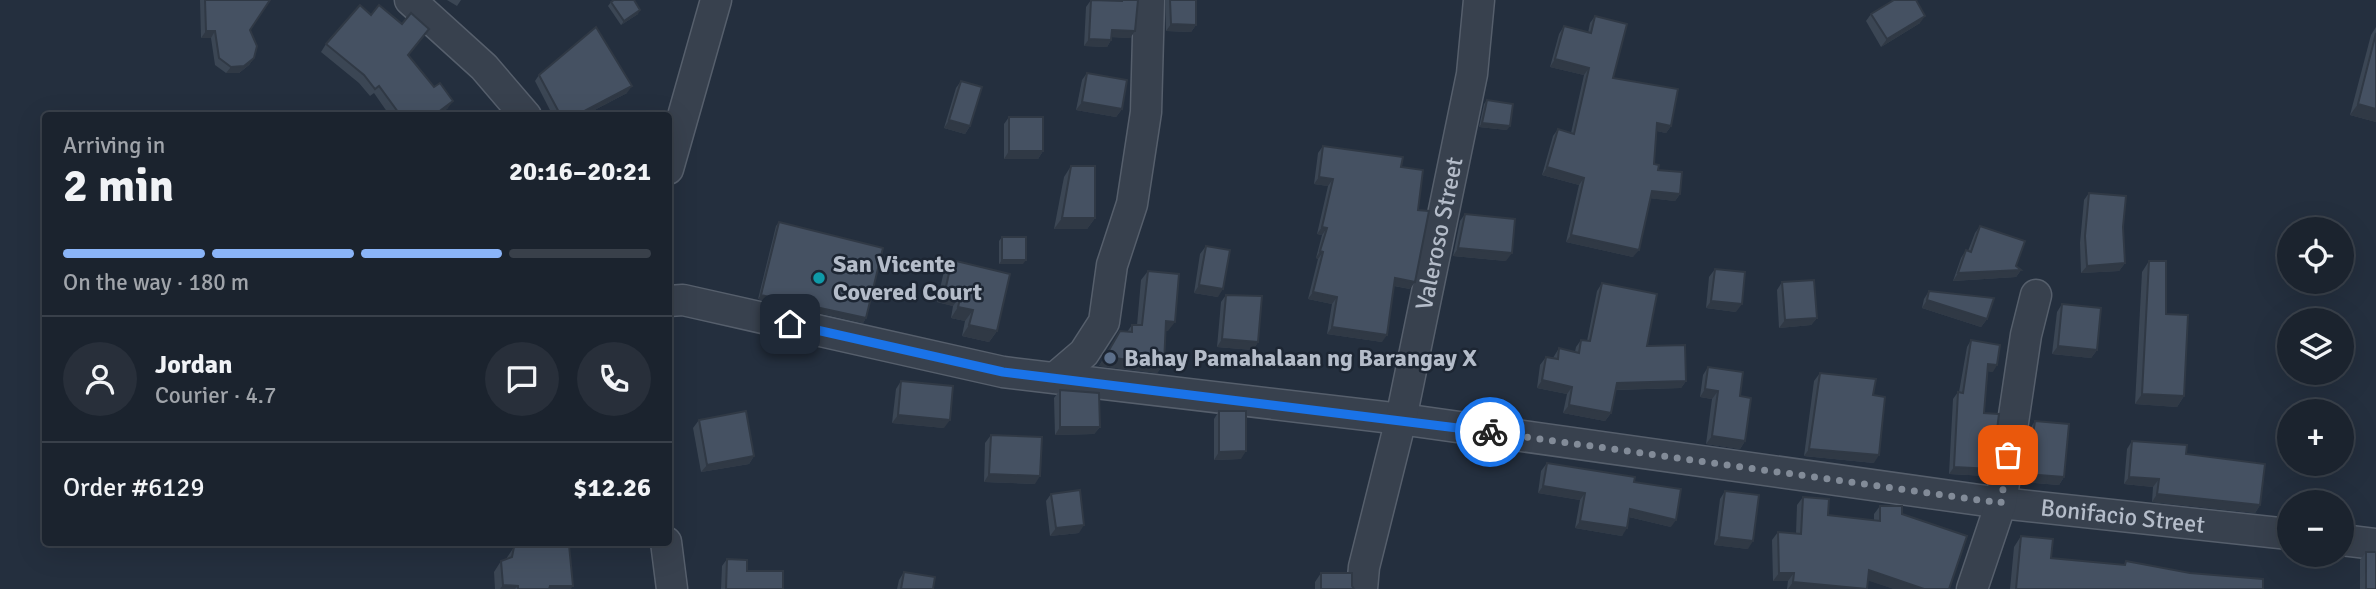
<!DOCTYPE html>
<meta charset="utf-8">
<style>
:root{--surface:#1b232e;--page:#282f3a;--text:#f1f3f6;--muted:#a0a4aa;--line:#39404a;--accent:#8ab4f8}
body{margin:0;font-family:Signika,sans-serif;background:var(--page);color:var(--text);height:100vh;display:flex;flex-direction:column;font-size:26px;white-space:nowrap}
*{box-sizing:border-box;margin:0}
p{font-size:23px;color:var(--muted)}
.icon{flex:none;width:38px;height:38px;fill:none;stroke:currentColor;stroke-width:2;stroke-linecap:round;stroke-linejoin:round}
.map{position:relative;flex:1;overflow:hidden}
.side{position:absolute;left:42px;top:112px;width:630px;height:434px;display:flex;flex-direction:column;background:var(--surface);border-radius:7px;box-shadow:0 7px 28px #0002,0 0 0 2px var(--line)}
.side>*{flex:none}
.tools{position:absolute;left:2277px;top:217px;display:grid;gap:14px}
.tools a{display:grid;place-items:center;width:77px;height:77px;border-radius:50%;background:var(--surface);box-shadow:0 7px 28px #0002,0 0 0 2px var(--line);font-size:35px}
.pin{position:absolute;display:grid;place-items:center;width:60px;height:60px;color:#fff;margin:-30px;border-radius:14px;box-shadow:0 4px 10px #0006}
.courier{position:absolute;display:grid;place-items:center;width:70px;height:70px;margin:-35px;border:5px solid #1a73e8;border-radius:50%;background:#fff;color:#222;box-shadow:0 2px 9px #0007}
.summary em{font-style:normal;font-weight:700}
.summary div{display:flex;flex-direction:column-reverse}
.summary{display:flex;align-items:center;justify-content:space-between;height:119px;padding:0 21px}
h1{font-size:46px;font-weight:700;line-height:52px}
.bar{display:grid;grid-template-columns:repeat(4,1fr);gap:10px 7px;align-content:center;height:84px;padding:0 21px}
.bar i{height:9px;border-radius:5px;background:var(--line)}
.bar .on{background:var(--accent)}
.bar p{grid-column:span 4}
.line{display:flex;align-items:center;gap:18px;padding:0 21px;border-top:2px solid var(--line)}
.line div{flex:1}
.round{display:grid;place-items:center;flex:none;width:74px;height:74px;border-radius:37px;background:var(--page)}
.map>svg:first-child{display:block}
.lines{fill:none;stroke-linecap:round;stroke-linejoin:round}
.minor-casing{stroke:#565f6c;stroke-width:33}
.minor{stroke:#38414e;stroke-width:30}
.wall{fill:#3b4654}
.shaded-wall{fill:#303945}
.building{fill:#455162;stroke:#303945;stroke-width:2}
.done{stroke:#828b98;stroke-width:7;stroke-dasharray:0 12.6}
.route{stroke:#1a73e8;stroke-width:9}
.culture-dot{fill:#0f9aa8;stroke:#1d2633;stroke-width:2.5}
.service-dot{fill:#5c6f8a;stroke:#1d2633;stroke-width:2.5}
.labels{text-anchor:middle;dominant-baseline:central;stroke-width:5;stroke-linejoin:round;paint-order:stroke}
.street-label{font-size:24px;fill:#b4bcc9;stroke:#1d2633}
.poi-label{font-size:24px;font-weight:bold;fill:#b4bcc9;stroke:#1d2633;text-anchor:start}
</style>
<div class="map">
<svg width="2376" height="589" viewBox="0 0 2376 589">
<rect width="100%" height="100%" fill="#242f3e"/>
<g class="lines">
<defs>
<g id="minor">
<polyline points="410,0 484,67 526,116"/>
<polyline points="668,169 716,0"/>
<path id="s1" d="M668,301l15,-1 320,72 398,47 600,84 288,31"/>
<polyline points="1056,377 1084,353 1104,322 1112,265 1132,204 1146,112 1149,0"/>
<polyline points="2342,540 2376,544"/>
<polyline points="666,542 672,589"/>
<path id="s2" d="M1362,589l2,-22 37,-148 71,-345 7,-74"/>
<polyline points="1972,589 2001,503 2026,335 2036,295"/>
</g>
</defs>
<use href="#minor" class="minor-casing"/>
<use href="#minor" class="minor"/>
</g>
<g class="wall">
<polygon points="200,0 270,0 250,30 254,58 249,65 239,73 226,73 215,65 211,38 201,38"/>
<polygon points="447,0 461,0 457,6"/>
<polygon points="1091,0 1117,1 1117,0 1138,0 1135,31 1130,38 1112,37 1111,40 1107,47 1084,46 1086,7"/>
<polygon points="1165,0 1196,0 1196,25 1191,32 1166,31"/>
<polygon points="611,2 638,14 621,25 608,6"/>
<polygon points="1871,14 1920,23 1881,47 1866,21"/>
<polygon points="371,15 402,24 429,29 408,55 448,108 438,116 390,116 374,93 370,96 359,83 321,52 326,44"/>
<polygon points="1595,16 1613,78 1671,126 1666,133 1657,131 1654,164 1680,194 1675,201 1650,198 1633,257 1566,242 1579,185 1542,175 1553,136 1558,129 1571,133 1584,75 1550,67 1559,34 1564,26 1588,33 1590,23"/>
<polygon points="2376,27 2376,122 2350,115 2371,35"/>
<polygon points="1087,73 1122,109 1116,117 1076,110 1082,80"/>
<polygon points="539,75 627,93 583,116 553,116 535,81"/>
<polygon points="961,81 970,126 965,134 944,128 956,88"/>
<polygon points="1487,100 1507,130 1479,127 1484,104"/>
<polygon points="1009,117 1043,151 1038,159 1004,159 1004,124"/>
<polygon points="1323,146 1401,167 1410,289 1394,286 1382,342 1327,334 1332,304 1308,299 1318,259 1316,258 1322,235 1317,234 1328,186 1314,184 1318,153"/>
<polygon points="1071,166 1095,218 1087,229 1054,229 1064,177"/>
<polygon points="2089,193 2123,227 2125,263 2119,271 2081,273 2080,243 2084,200"/>
<polygon points="1465,214 1506,261 1453,256 1460,221"/>
<polygon points="779,222 866,318 863,323 758,299 776,226"/>
<polygon points="1980,226 2016,266 2021,270 2016,277 1953,281 1961,258 1966,250 1968,251 1975,233"/>
<polygon points="1002,237 1023,264 999,264 999,241"/>
<polygon points="1206,246 1218,297 1194,293 1200,254"/>
<polygon points="952,260 997,331 989,342 962,336 965,321 951,318 953,306 937,302 944,271"/>
<polygon points="2149,261 2166,314 2184,396 2177,407 2135,404 2142,272"/>
<polygon points="1715,269 1736,312 1706,308 1709,277"/>
<polygon points="1148,271 1168,331 1166,331 1164,364 1157,373 1099,366 1120,331 1127,332 1132,325 1137,325 1141,280"/>
<polygon points="1782,282 1817,318 1811,325 1779,328 1777,290"/>
<polygon points="1602,283 1647,346 1686,381 1681,388 1615,390 1611,413 1605,421 1563,413 1567,394 1537,388 1540,365 1546,357 1553,358 1559,348 1575,352 1576,347 1581,340 1587,341 1597,291"/>
<polygon points="1929,291 1987,319 1981,327 1922,308 1924,299"/>
<polygon points="1226,295 1258,342 1253,350 1217,347 1221,302"/>
<polygon points="2062,304 2097,350 2091,358 2052,354 2057,312"/>
<polygon points="1971,340 1993,372 1988,371 1984,413 1992,469 1987,476 1949,474 1953,399 1958,392 1959,392 1967,347"/>
<polygon points="1708,367 1740,396 1745,441 1740,449 1706,444 1712,399 1700,397 1703,375"/>
<polygon points="1820,373 1873,395 1874,463 1804,456 1814,381"/>
<polygon points="901,381 944,428 892,423 896,389"/>
<polygon points="1060,390 1100,427 1094,434 1055,435 1054,398"/>
<polygon points="1219,411 1241,459 1214,460 1214,419"/>
<polygon points="699,420 754,456 749,464 701,472 693,428"/>
<polygon points="2035,421 2064,477 2059,485 2022,482 2030,429"/>
<polygon points="991,435 1035,484 984,482 985,443"/>
<polygon points="2132,441 2186,454 2260,505 2255,513 2152,502 2153,487 2124,484 2127,449"/>
<polygon points="1547,463 1634,482 1671,527 1629,517 1622,536 1575,528 1580,500 1538,493 1541,471"/>
<polygon points="1725,491 1748,549 1714,545 1720,499"/>
<polygon points="1051,494 1079,533 1050,536 1046,501"/>
<polygon points="1803,497 1828,515 1874,520 1874,514 1880,506 1902,514 1949,589 1894,589 1868,580 1867,589 1787,589 1788,581 1773,581 1772,540 1778,532 1796,533 1797,505"/>
<polygon points="2021,536 2051,558 2124,565 2126,561 2263,589 2010,589 2014,547"/>
<polygon points="514,547 571,589 495,589 494,572 501,561 506,559"/>
<polygon points="2366,552 2376,589 2360,589 2360,560"/>
<polygon points="727,559 747,571 783,589 721,589 722,566"/>
<polygon points="904,572 933,589 897,589 899,580"/>
<polygon points="1321,573 1352,586 1354,589 1315,589 1315,582"/>
</g>
<g class="shaded-wall">
<polygon points="640,10 638,14 621,25 624,21"/>
<polygon points="1925,16 1920,23 1881,47 1887,39"/>
<polygon points="1171,24 1196,25 1191,32 1166,31"/>
<polygon points="1112,30 1135,31 1130,38 1107,37"/>
<polygon points="206,31 215,31 211,38 201,38"/>
<polygon points="1089,39 1111,40 1107,47 1084,46"/>
<polygon points="254,58 249,65 239,73 226,73 231,67"/>
<polygon points="1555,59 1589,68 1584,75 1550,67"/>
<polygon points="632,86 627,93 583,116 575,116"/>
<polygon points="453,101 448,108 438,116 433,116"/>
<polygon points="1082,102 1122,109 1116,117 1076,110"/>
<polygon points="2358,104 2376,109 2376,122 2350,115"/>
<polygon points="949,120 970,126 965,134 944,128"/>
<polygon points="1482,123 1510,126 1507,130 1479,127"/>
<polygon points="1657,123 1671,126 1666,133 1652,130"/>
<polygon points="1009,151 1043,151 1038,159 1004,159"/>
<polygon points="1547,167 1584,178 1579,185 1542,175"/>
<polygon points="1319,177 1333,179 1328,186 1314,184"/>
<polygon points="1652,191 1680,194 1675,201 1647,198"/>
<polygon points="1062,218 1095,218 1087,229 1054,229"/>
<polygon points="1322,227 1327,228 1322,235 1317,234"/>
<polygon points="1571,235 1639,250 1633,257 1566,242"/>
<polygon points="1458,248 1512,253 1506,261 1453,256"/>
<polygon points="1320,251 1323,252 1318,259 1316,258"/>
<polygon points="1002,260 1026,260 1023,264 999,264"/>
<polygon points="2125,263 2119,271 2081,273 2087,266"/>
<polygon points="2021,270 2016,277 1953,281 1958,273"/>
<polygon points="1395,278 1415,282 1410,289 1390,285"/>
<polygon points="1199,285 1223,289 1218,297 1194,293"/>
<polygon points="945,291 961,295 953,306 937,302"/>
<polygon points="1313,292 1337,297 1332,304 1308,299"/>
<polygon points="761,295 866,318 863,323 758,299"/>
<polygon points="1927,300 1987,319 1981,327 1922,308"/>
<polygon points="1711,301 1742,304 1736,312 1706,308"/>
<polygon points="958,307 973,310 965,321 951,318"/>
<polygon points="1817,318 1811,325 1779,328 1785,320"/>
<polygon points="1166,321 1175,322 1168,331 1160,330"/>
<polygon points="969,325 997,331 989,342 962,336"/>
<polygon points="1332,327 1387,335 1382,342 1327,334"/>
<polygon points="1222,339 1258,342 1253,350 1217,347"/>
<polygon points="2058,346 2097,350 2091,358 2052,354"/>
<polygon points="1105,357 1164,364 1157,373 1099,366"/>
<polygon points="1988,364 1997,365 1993,372 1983,371"/>
<polygon points="1542,380 1572,387 1567,394 1537,388"/>
<polygon points="1686,381 1681,388 1611,390 1617,383"/>
<polygon points="1705,389 1718,391 1712,399 1700,397"/>
<polygon points="2142,394 2184,396 2177,407 2135,404"/>
<polygon points="1569,405 1611,413 1605,421 1563,413"/>
<polygon points="898,415 950,420 944,428 892,423"/>
<polygon points="1060,427 1100,427 1094,434 1055,435"/>
<polygon points="1712,436 1745,441 1740,449 1706,444"/>
<polygon points="1809,449 1879,455 1874,463 1804,456"/>
<polygon points="1246,451 1241,459 1214,460 1219,452"/>
<polygon points="754,456 749,464 701,472 707,465"/>
<polygon points="1954,467 1992,469 1987,476 1949,474"/>
<polygon points="989,474 1040,476 1035,484 984,482"/>
<polygon points="2027,474 2064,477 2059,485 2022,482"/>
<polygon points="2129,477 2159,479 2153,487 2124,484"/>
<polygon points="1543,486 1585,493 1580,500 1538,493"/>
<polygon points="2157,494 2260,505 2255,513 2152,502"/>
<polygon points="1630,509 1676,520 1671,527 1625,516"/>
<polygon points="1580,521 1627,528 1622,536 1575,528"/>
<polygon points="1084,525 1079,533 1050,536 1056,528"/>
<polygon points="1719,537 1753,541 1748,549 1714,545"/>
<polygon points="1869,570 1924,589 1894,589 1863,579"/>
<polygon points="1779,573 1794,573 1788,581 1773,581"/>
<polygon points="1793,582 1865,589 1788,589"/>
<polygon points="503,585 518,586 515,589 500,589"/>
<polygon points="550,586 573,586 571,589 548,589"/>
</g>
<g class="building">
<polygon points="205,0 270,0 250,30 257,46 254,58 244,66 231,67 219,58 215,31 206,31"/>
<polygon points="614,0 634,0 640,10 624,21 611,2"/>
<polygon points="1091,0 1122,1 1122,0 1138,0 1135,31 1112,30 1111,40 1089,39"/>
<polygon points="1170,0 1196,0 1196,25 1171,24"/>
<polygon points="1894,0 1916,0 1925,16 1887,39 1871,14"/>
<polygon points="360,5 371,15 379,5 402,24 411,13 429,29 408,55 434,87 440,83 453,101 433,116 401,116 379,86 375,89 364,75 326,44"/>
<polygon points="1595,16 1627,24 1613,78 1678,89 1671,126 1657,123 1654,164 1659,165 1658,170 1682,172 1680,194 1652,191 1639,250 1571,235 1584,178 1547,167 1558,129 1574,134 1589,68 1555,59 1564,26 1591,33"/>
<polygon points="596,27 632,86 575,116 561,116 539,75"/>
<polygon points="2376,33 2376,109 2358,104"/>
<polygon points="1087,73 1127,80 1122,109 1082,102"/>
<polygon points="961,81 982,87 970,126 949,120"/>
<polygon points="1487,100 1513,104 1510,126 1482,123"/>
<rect x="1009" y="117" width="34" height="34"/>
<polygon points="1323,146 1403,157 1401,167 1423,170 1418,210 1429,211 1415,282 1395,278 1387,335 1332,327 1337,297 1313,292 1323,252 1320,251 1327,228 1322,227 1333,179 1319,177"/>
<polygon points="1071,166 1095,166 1095,218 1062,218"/>
<polygon points="2089,193 2126,196 2123,227 2125,263 2087,266 2085,236"/>
<polygon points="1465,214 1515,219 1512,253 1458,248"/>
<polygon points="779,222 883,248 866,318 761,295"/>
<polygon points="1980,226 2025,241 2016,266 2021,270 1958,273 1966,250 1971,252"/>
<rect x="1002" y="237" width="24" height="23"/>
<polygon points="1206,246 1230,250 1223,289 1199,285"/>
<polygon points="952,260 1010,274 997,331 969,325 973,310 958,307 961,295 945,291"/>
<polygon points="2149,261 2166,261 2166,314 2188,315 2184,396 2142,394"/>
<polygon points="1715,269 1745,272 1742,304 1711,301"/>
<polygon points="1148,271 1179,274 1175,322 1166,321 1164,364 1105,357 1120,331 1132,332 1132,325 1142,325"/>
<polygon points="1814,280 1817,318 1785,320 1782,282"/>
<polygon points="1602,283 1657,294 1647,346 1685,345 1686,381 1617,383 1611,413 1569,405 1572,387 1542,380 1546,357 1558,359 1559,348 1579,353 1581,340 1590,341"/>
<polygon points="1929,291 1994,298 1987,319 1927,300"/>
<polygon points="1226,295 1262,296 1258,342 1222,339"/>
<polygon points="2062,304 2101,308 2097,350 2058,346"/>
<polygon points="1971,340 2000,345 1997,365 1988,364 1984,413 1999,414 1992,469 1954,467 1958,392 1963,393"/>
<polygon points="1708,367 1743,372 1740,396 1751,398 1745,441 1712,436 1718,391 1705,389"/>
<polygon points="1820,373 1876,379 1873,395 1885,397 1879,455 1809,449"/>
<polygon points="901,381 953,386 950,420 898,415"/>
<polygon points="1060,390 1099,393 1100,427 1060,427"/>
<polygon points="746,411 754,456 707,465 699,420"/>
<polygon points="1219,411 1246,411 1246,451 1219,452"/>
<polygon points="2035,421 2069,424 2064,477 2027,474"/>
<polygon points="991,435 1042,437 1040,476 989,474"/>
<polygon points="2132,441 2187,445 2186,454 2265,464 2260,505 2157,494 2159,479 2129,477"/>
<polygon points="1547,463 1635,477 1634,482 1681,489 1676,520 1630,509 1627,528 1580,521 1585,493 1543,486"/>
<polygon points="1080,490 1084,525 1056,528 1051,494"/>
<polygon points="1725,491 1759,495 1753,541 1719,537"/>
<polygon points="1803,497 1829,499 1828,515 1880,521 1880,506 1902,506 1902,514 1967,536 1949,589 1924,589 1869,570 1867,589 1793,582 1794,573 1779,573 1778,532 1801,534"/>
<polygon points="2021,536 2053,539 2051,558 2125,565 2126,561 2190,573 2263,579 2263,589 2016,589"/>
<polygon points="569,545 573,586 550,586 549,589 518,589 518,586 503,585 501,561 512,557 514,547"/>
<rect x="2366" y="552" width="10" height="37"/>
<polygon points="727,559 747,560 747,571 783,571 783,589 726,589"/>
<polygon points="904,572 935,577 933,589 901,589"/>
<polygon points="1321,573 1352,573 1352,586 1354,589 1321,589"/>
</g>
<g class="lines">
<polyline class="done" points="1490,432 2001,503 2008,455"/>
<polyline class="route" points="790,324 1003,372 1490,432"/>
</g>
<circle class="culture-dot" cx="819" cy="278" r="7"/>
<circle class="service-dot" cx="1110" cy="358" r="7"/>
<g class="labels">
<g class="street-label">
<text stroke="none"><textPath href="#s2" startOffset="364">Valeroso Street</textPath></text>
<text stroke="none"><textPath href="#s1" startOffset="1472">Bonifacio Street</textPath></text>
</g>
<g class="poi-label">
<text x="833" y="264">San Vicente<tspan x="833" dy="28">Covered Court</tspan></text>
<text x="1124" y="358">Bahay Pamahalaan ng Barangay X</text>
</g>
</g>
</svg>
<div class="tools">
<a><svg class="icon" aria-label="locate" viewBox="0 0 24 24"><circle cx="12" cy="12" r="6"/><path d="M12 2v4M12 18v4M2 12h4M18 12h4"/></svg></a>
<a><svg class="icon" aria-label="layers" viewBox="0 0 24 24"><path d="M12 4l9 5-9 5-9-5zM3 14l9 5 9-5"/></svg></a>
<a>+</a>
<a>−</a>
</div>
<div class="pin" style="left:2008px;top:455px;background:#ea580c"><svg class="icon" aria-label="bag" viewBox="0 0 24 24"><path d="M5 8h14l-1 12H6zM9 8a3 3 0 0 1 6 0"/></svg></div>
<div class="pin" style="left:790px;top:324px;background:#1f2937"><svg class="icon" aria-label="home" viewBox="0 0 24 24"><path d="M3 11l9-7 9 7M6 9v11h12V9"/></svg></div>
<div class="courier" style="left:1490px;top:432px"><svg class="icon" aria-label="bike" viewBox="0 0 24 24"><circle cx="6" cy="16" r="4"/><circle cx="18" cy="16" r="4"/><path d="M6 16l4-8h5l3 8M10 8l3 8H6M13 5h3"/></svg></div>
<section class="side">
<div class="summary"><div><h1>2 min</h1><p>Arriving in</p></div><em>20:16–20:21</em></div>
<div class="bar"><i class="on"></i><i class="on"></i><i class="on"></i><i></i><p>On the way · 180 m</p></div>
<div class="line" style="height:126px"><a class="round"><svg class="icon" aria-label="person" viewBox="0 0 24 24"><circle cx="12" cy="8" r="4"/><path d="M4 21q1-7 8-7t8 7"/></svg></a><div><b>Jordan</b><p>Courier · 4.7</p></div><a class="round"><svg class="icon" aria-label="chat" viewBox="0 0 24 24"><path d="M4 5h16v11H9l-5 4z"/></svg></a><a class="round"><svg class="icon" aria-label="phone" viewBox="0 0 24 24"><path d="M5 4h4l2 5-3 2q2 4 5 5l2-3 5 2v4C11 20 4 13 5 4z"/></svg></a></div>
<div class="line" style="height:91px"><div>Order #6129</div><b>$12.26</b></div>
</section>
</div>
